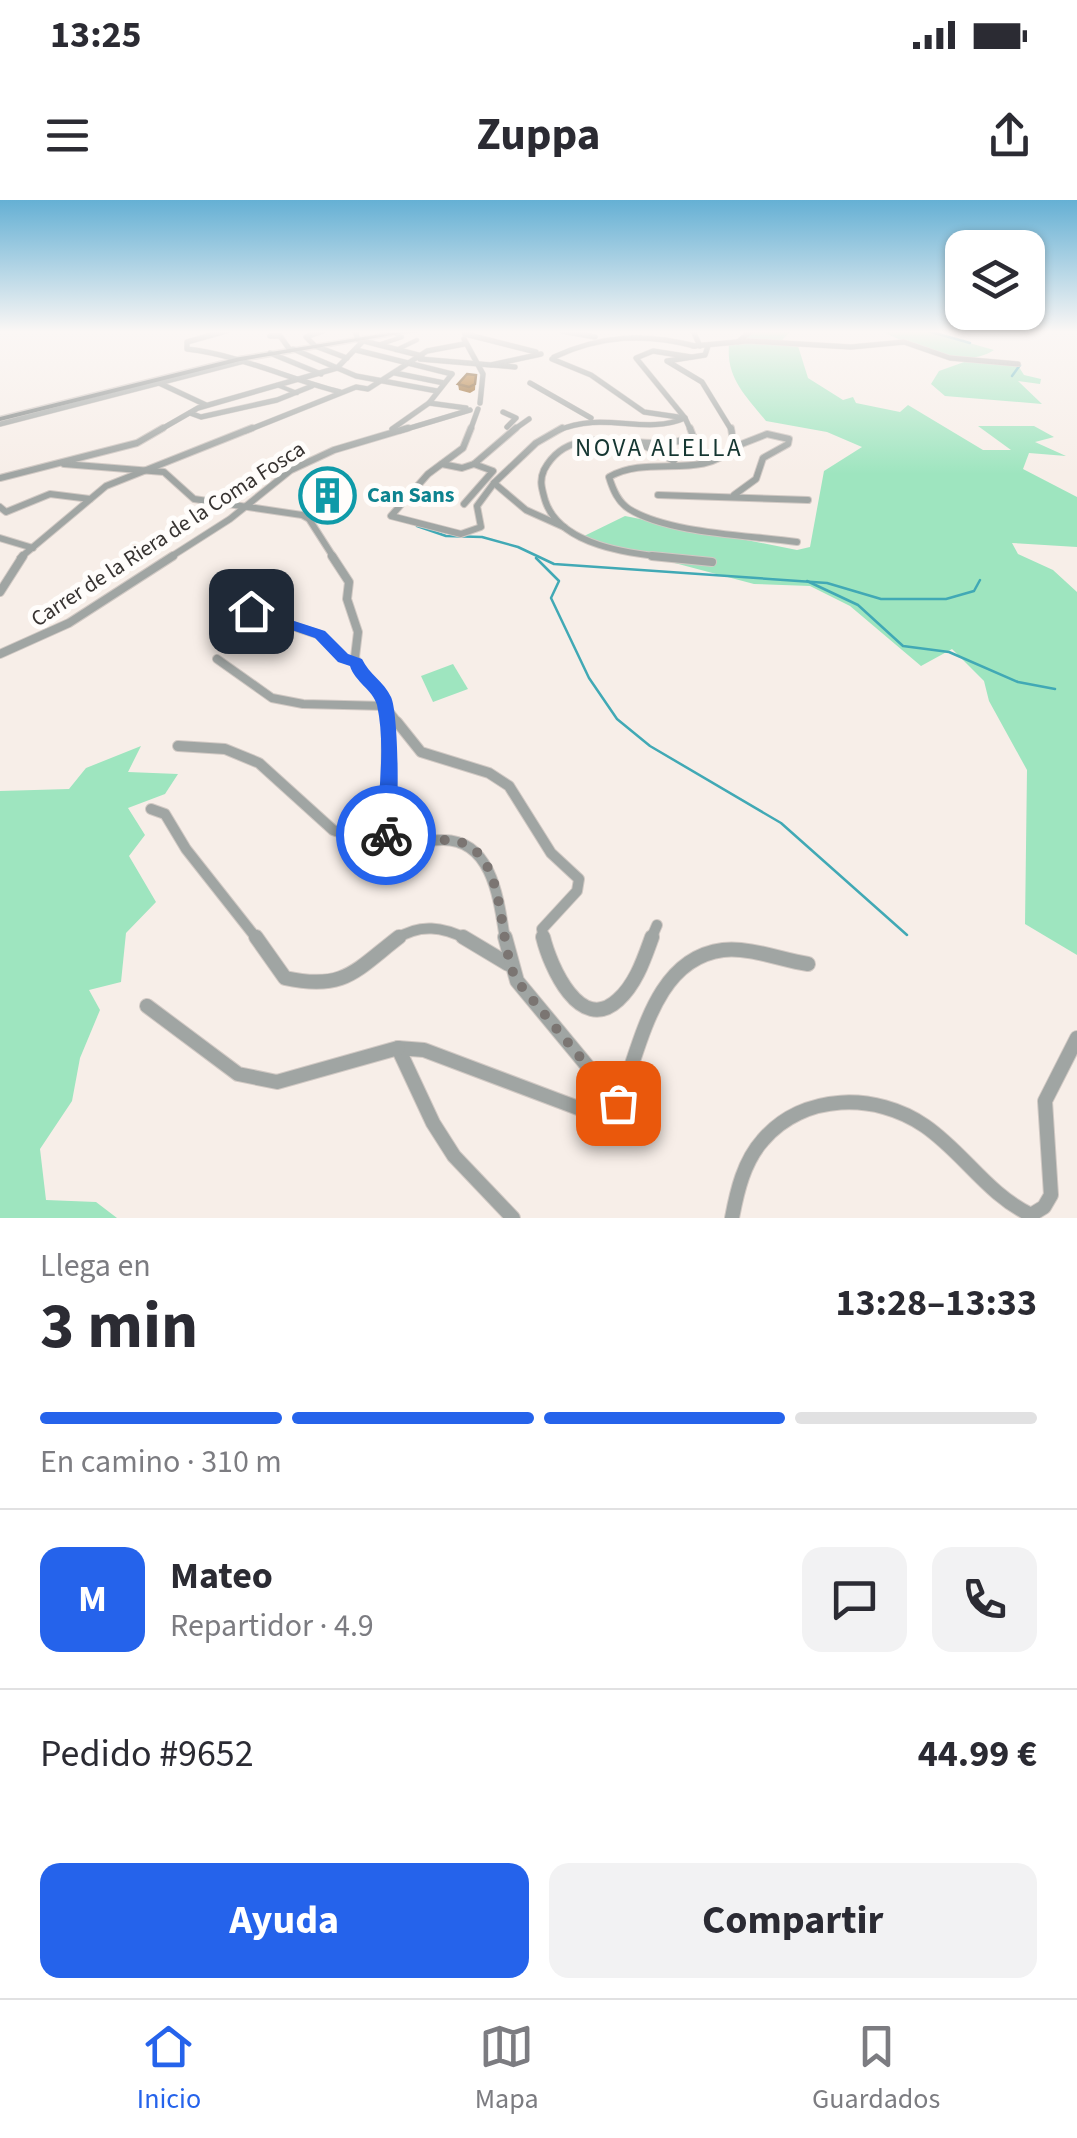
<!DOCTYPE html>
<html lang="es">
<meta charset="utf-8">
<style>
:root{--surface:#fff;--page:#f2f2f3;--text:#2b2b33;--muted:#7c7c81;--line:#e1e1e2;--accent:#2563eb}
body{margin:0;font-family:"Source Sans 3",sans-serif;background:var(--page);color:var(--text);height:100vh;display:flex;flex-direction:column;font-size:38px;white-space:nowrap}
*{box-sizing:border-box;margin:0}
p{font-size:32px;color:var(--muted)}
.icon{flex:none;width:55px;height:55px;fill:none;stroke:currentColor;stroke-width:2;stroke-linecap:round;stroke-linejoin:round}
.map{position:relative;height:1018px;overflow:hidden}
.panel{display:flex;flex-direction:column;background:var(--surface);flex:1}
.panel>*{flex:none}
.buttons{position:absolute;left:945px;top:30px;display:grid;gap:20px}
.buttons a{display:grid;place-items:center;width:100px;height:100px;border-radius:20px;background:var(--surface);box-shadow:0 2px 8px #0004;font-size:50px}
.pin{position:absolute;display:grid;place-items:center;width:85px;height:85px;color:#fff;margin:-42px;border-radius:20px;box-shadow:0 5px 15px #0006}
.courier{position:absolute;display:grid;place-items:center;width:100px;height:100px;margin:-50px;border:8px solid #2563eb;border-radius:50%;background:#fff;color:#222;box-shadow:0 2px 12px #0007}
.summary em{font-style:normal;font-weight:700}
.summary div{display:flex;flex-direction:column-reverse}
.summary{display:flex;align-items:center;justify-content:space-between;height:170px;padding:0 40px}
h1{font-size:65px;font-weight:700;line-height:75px}
.bar{display:grid;grid-template-columns:repeat(4,1fr);gap:15px 10px;align-content:center;height:120px;padding:0 40px}
.bar i{height:12px;border-radius:8px;background:var(--line)}
.bar .selected{background:var(--accent)}
.bar p{grid-column:span 4}
.line{display:flex;align-items:center;gap:25px;padding:0 40px;border-top:2px solid var(--line)}
.line div{flex:1}
.round{display:grid;place-items:center;flex:none;width:105px;height:105px;border-radius:20px;background:var(--page)}
.primary-button{display:flex;gap:20px;margin-top:auto;padding:20px 40px}
.primary-button a{flex:1;height:115px;border-radius:20px;background:var(--accent);color:#fff;font-size:40px;font-weight:700;line-height:115px;text-align:center}
.primary-button a+a{background:var(--page);color:var(--text)}
.status{display:flex;justify-content:space-between;align-items:center;height:70px;padding:0 50px;background:var(--surface);direction:ltr}
.status svg{height:28px;fill:currentColor}
header{display:flex;justify-content:space-between;align-items:center;height:130px;padding:0 40px;background:var(--surface);font-size:45px;font-weight:700}
.dock{display:flex;justify-content:space-around;align-items:center;height:140px;border-top:2px solid var(--line);background:var(--surface);font-size:28px;color:var(--muted)}
.dock a{display:grid;justify-items:center;gap:5px}
.dock .selected{color:var(--accent)}
.map>svg:first-child{display:block}
.green{fill:#9ee5bf}
.lines{fill:none;stroke-linecap:round;stroke-linejoin:round}
.stream{stroke:#41a9b5;stroke-width:2.5}
.pedestrian-casing{stroke:#d1c9c4;stroke-width:5}
.minor-far4-casing{stroke:#d1c9c4;stroke-width:6}
.minor-far3-casing{stroke:#d1c9c4;stroke-width:8}
.minor-far2-casing{stroke:#d1c9c4;stroke-width:10}
.minor-far1-casing{stroke:#d1c9c4;stroke-width:12}
.minor-casing{stroke:#d1c9c4;stroke-width:16}
.secondary-casing{stroke:#d1c9c4;stroke-width:3}
.pedestrian{stroke:#a0a5a3;stroke-width:4}
.minor-far4{stroke:#a0a5a3;stroke-width:5}
.minor-far3{stroke:#a0a5a3;stroke-width:6}
.minor-far2{stroke:#a0a5a3;stroke-width:8}
.minor-far1{stroke:#a0a5a3;stroke-width:10}
.minor{stroke:#a0a5a3;stroke-width:14}
.secondary{fill:#79807f;fill-rule:evenodd}
.wall{fill:#89500b}
.shaded-wall{fill:#6f4109}
.building{fill:#9f5d0d;stroke:#6f4109;stroke-width:2.5}
.route{fill:#2563eb}
.done{stroke:#7b7572;stroke-width:10;stroke-dasharray:0 18}
.labels{text-anchor:middle;dominant-baseline:central;stroke-width:10;stroke-linejoin:round;paint-order:stroke}
.far-culture-label{font-size:22px;font-weight:bold;fill:#0d838f;stroke:#fffdfb;text-anchor:start}
.far-street-label{font-size:22px;fill:#383432;stroke:#fffdfb}
.far-neighbourhood-label{font-size:25px;letter-spacing:2.5px;fill:#153631;stroke:#fffdfb}
</style>
<div class="status"><b>13:25</b><svg viewBox="0 0 49 12"><path d="M0 12V9h3v3zM5 12V6h3v6zM10 12V3h3v9zM15 12V0h3v12zM26 1h20v11H26zM47 4h2v5h-2z"/></svg></div>
<header><svg class="icon" aria-label="menu" viewBox="0 0 24 24"><path d="M4 6h16M4 12h16M4 18h16"/></svg>Zuppa<svg class="icon" aria-label="share" viewBox="0 0 24 24"><path d="M12 15V3M7 8l5-5 5 5M5 13v7h14v-7"/></svg></header>
<div class="map">
<svg width="1077" height="1018" viewBox="0 0 1077 1018">
<rect width="100%" height="100%" fill="#f7eee8"/>
<g class="green">
<path d="M756,131h35l-13,13 20,2 10,32 35,22 10,-3 3,6 44,9 8,-7 75,45h28l-33,-24h56l20,11 -19,5 31,14 -37,-3 -6,16 54,28v50l-65,-4 6,11 35,16 24,22v363l-52,-31 2,-154 -38,-69 -5,-20 -32,-32 -31,17 -71,-60 -40,-20 -56,-2 -174,-46 45,-22 172,34 13,-3 14,-76 38,-24 -35,-15 -61,-11c-20,-25 -40,-43 -37,-76z"/>
<path d="M881,131h46l67,19c-32,21 -81,-4 -113,-19z"/>
<polygon points="967,161 1017,164 1024,175 1041,179 1040,184 1018,181 1042,204 945,196 931,184 939,171"/>
<polygon points="453,464 468,489 433,502 421,476"/>
<polygon points="141,546 128,572 178,574 165,594 128,608 145,635 129,656 156,702 126,733 121,782 89,790 100,810 80,858 72,901 40,949 46,1000 96,1002 117,1018 0,1018 0,591 69,589 86,568"/>
</g>
<g class="lines">
<g class="stream">
<polyline points="928,131 970,143"/>
<polyline points="1012,176 1020,165"/>
<polyline points="417,326 446,336 482,337 518,347 554,364 827,383 881,399 946,399 974,391 980,380"/>
<polyline points="536,358 559,381 551,398 589,478 617,519 650,546 781,623 907,735"/>
<polyline points="807,381 858,405 903,446 949,452 1018,482 1055,489"/>
</g>
<defs>
<g id="pedestrian">
<polyline points="378,145 402,137 396,134"/>
<polyline points="396,150 417,140"/>
<polyline points="277,185 297,193"/>
</g>
<g id="minor-far4">
<path d="M226,131l-39,11v7c53,6 101,30 153,43"/>
<polyline points="323,131 306,137 315,146 347,158"/>
<polyline points="355,131 358,140"/>
<polyline points="562,131 595,137"/>
<polyline points="693,131 700,146"/>
<polyline points="465,134 536,152"/>
<polyline points="270,136 280,136 290,150"/>
<polyline points="464,139 483,174 480,203"/>
<polyline points="364,141 422,156"/>
<polyline points="738,142 751,131"/>
<polyline points="693,146 748,141 851,147 904,142 950,158 1018,164"/>
<polyline points="708,146 705,155 667,161 702,182 732,231"/>
<polyline points="293,149 356,176 437,191"/>
<polyline points="356,150 452,174"/>
<polyline points="270,153 321,174"/>
<path d="M554,157c47,-22 91,-24 141,-11"/>
<polyline points="420,159 491,165 541,154"/>
<path d="M552,159l39,16 53,37 41,6c-41,18 -81,-8 -128,13"/>
<polyline points="493,165 515,167"/>
<polyline points="395,173 444,183"/>
<polyline points="159,183 206,205"/>
<polyline points="530,183 591,218"/>
<polyline points="429,203 466,208"/>
<polyline points="503,212 516,218 507,227"/>
<polyline points="190,213 201,217 277,200 312,186"/>
<polyline points="0,224 244,161"/>
<polyline points="392,229 429,203 452,174"/>
<polyline points="158,231 198,208 337,168 365,139"/>
<polyline points="246,231 356,187 368,189 427,151 464,144"/>
<polyline points="400,231 470,210"/>
<polyline points="470,231 478,209"/>
<polyline points="512,231 529,219"/>
<polyline points="691,231 685,218 636,158 653,151 691,157"/>
</g>
<g id="minor-far3">
<polyline points="471,228 463,248 428,274 391,316 461,334 481,327 477,306 494,283"/>
<polyline points="562,228 536,243 494,283 526,310 564,327"/>
<path d="M731,228l3,19c-32,34 -85,7 -125,30 4,13 9,25 20,32 40,25 121,26 168,33"/>
<polyline points="639,243 674,261"/>
<polyline points="734,247 767,234 789,239 788,244 763,258 756,279 734,295"/>
<polyline points="64,264 164,272 194,299 302,315 309,319 334,358"/>
<polyline points="442,264 462,268 474,264"/>
<polyline points="0,278 137,243 163,228"/>
<polyline points="658,295 808,300"/>
<polyline points="464,304 493,271 474,264 516,228"/>
<polyline points="0,307 6,312 50,294 90,299"/>
<polyline points="0,338 33,348"/>
<polyline points="20,358 106,286 252,228"/>
<polyline points="169,358 230,319 291,270 334,250 408,228"/>
<path d="M672,358c-40,-4 -113,-12 -127,-58 -3,-11 -6,-19 -1,-30 30,-57 104,-11 149,-34l-3,-8"/>
</g>
<g id="minor-far2">
<polyline points="332,356 349,382 347,399 358,432 355,457 361,474 384,498 387,524"/>
<polyline points="652,356 712,362"/>
<polyline points="0,392 23,356"/>
<polyline points="238,408 320,435 343,458 357,462"/>
<polyline points="0,454 69,423 173,356"/>
<polyline points="217,459 272,498 303,504 385,506 399,524"/>
</g>
<g id="minor-far1">
<path d="M387,522l-1,126c19,-2 37,-8 56,-8 51,-1 57,62 63,99"/>
<polyline points="397,522 421,552 489,573 509,586 551,653 579,679 577,691 542,729 544,739"/>
<polyline points="178,546 225,549 259,563 333,630 386,648"/>
<polyline points="151,609 165,614 186,649 257,739"/>
<path d="M396,739c24,-16 47,-12 71,0"/>
<polyline points="651,739 657,725"/>
</g>
<g id="minor">
<path d="M256,737l29,41c59,13 70,-7 114,-41"/>
<polyline points="463,737 508,764"/>
<polyline points="505,737 517,781 618,903 594,914 424,850 398,848 433,923 454,956 513,1018"/>
<path d="M543,737c7,29 37,98 75,63 18,-16 26,-41 34,-63"/>
<polyline points="147,806 238,874 277,882 398,848"/>
<path d="M618,903c23,-54 34,-144 105,-153 28,-3 58,10 85,14"/>
<path d="M732,1018c5,-27 12,-57 31,-78 40,-47 113,-48 162,-14 39,27 62,68 106,89l13,-8 7,-12 -6,-94 32,-63"/>
</g>
<polygon id="secondary" points="400,131 416,131 240,161 0,221 0,217 240,157"/>
</defs>
<use href="#pedestrian" class="pedestrian-casing"/>
<use href="#minor-far4" class="minor-far4-casing"/>
<use href="#minor-far3" class="minor-far3-casing"/>
<use href="#minor-far2" class="minor-far2-casing"/>
<use href="#minor-far1" class="minor-far1-casing"/>
<use href="#minor" class="minor-casing"/>
<use href="#secondary" class="secondary-casing"/>
<use href="#pedestrian" class="pedestrian"/>
<use href="#minor-far4" class="minor-far4"/>
<use href="#minor-far3" class="minor-far3"/>
<use href="#minor-far2" class="minor-far2"/>
<use href="#minor-far1" class="minor-far1"/>
<use href="#minor" class="minor"/>
<use href="#secondary" class="secondary"/>
</g>
<g class="wall">
<polygon points="476,175 475,190 470,193 459,190 458,184"/>
<polygon points="338,288 340,295 332,300 316,296 315,289"/>
</g>
<polygon class="shaded-wall" points="338,288 340,295 332,300 331,294"/>
<g class="building">
<polygon points="467,174 476,175 475,184 469,187 458,184"/>
<polygon points="322,284 338,288 331,294 315,289"/>
</g>
<linearGradient id="sky" x2="0" y2="1"><stop stop-color="#65b0d4"/><stop offset="0.48" stop-color="#fbf7f5"/><stop offset="1" stop-color="#fbf7f5" stop-opacity="0"/></linearGradient>
<rect width="1077" height="274" fill="url(#sky)"/>
<path class="route" d="M251,407l74,24 23,23 14,5c7,15 22,23 29,38 8,17 9,126 2,144l-7,3 -9,-9c1,-41 9,-89 0,-130 -4,-15 -22,-23 -27,-39l-12,-4 -23,-24 -69,-24 -2,-3z"/>
<g class="lines">
<path class="done" d="M386,635v13c20,-1 46,-9 64,-8 60,6 45,101 67,141l101,122"/>
</g>
<defs>
<symbol id="building-ring" viewBox="-11 -11 22 22"><circle r="9.5" fill="#fffdfb" stroke="#0f9aa8" stroke-width="1.5"/><path d="M-4-6H4V6H1V3H-1V6H-4ZM-2.5-4.3h1.7v1.8h-1.7ZM.8-4.3h1.7v1.8H.8ZM-2.5-1h1.7V.8h-1.7ZM.8-1h1.7V.8H.8Z" fill="#0f9aa8"/></symbol>
</defs>
<g fill-rule="evenodd">
<use href="#building-ring" x="296" y="264" width="63" height="63"/>
</g>
<g class="labels">
<g class="far-culture-label">
<text x="367" y="295">Can Sans</text>
</g>
<g class="far-street-label">
<text transform="translate(168 334) rotate(-33)">Carrer de la Riera de la Coma Fosca</text>
</g>
<g class="far-neighbourhood-label">
<text x="659" y="248">NOVA ALELLA</text>
</g>
</g>
</svg>
<div class="buttons">
<a><svg class="icon" aria-label="layers" viewBox="0 0 24 24"><path d="M12 4l9 5-9 5-9-5zM3 14l9 5 9-5"/></svg></a>
</div>
<div class="pin" style="left:618px;top:903px;background:#ea580c"><svg class="icon" aria-label="bag" viewBox="0 0 24 24"><path d="M5 8h14l-1 12H6zM9 8a3 3 0 0 1 6 0"/></svg></div>
<div class="pin" style="left:251px;top:411px;background:#1f2937"><svg class="icon" aria-label="home" viewBox="0 0 24 24"><path d="M3 11l9-7 9 7M6 9v11h12V9"/></svg></div>
<div class="courier" style="left:386px;top:635px"><svg class="icon" aria-label="bike" viewBox="0 0 24 24"><circle cx="6" cy="16" r="4"/><circle cx="18" cy="16" r="4"/><path d="M6 16l4-8h5l3 8M10 8l3 8H6M13 5h3"/></svg></div>
</div>
<section class="panel">
<div class="summary"><div><h1>3 min</h1><p>Llega en</p></div><em>13:28–13:33</em></div>
<div class="bar"><i class="selected"></i><i class="selected"></i><i class="selected"></i><i></i><p>En camino · 310 m</p></div>
<div class="line" style="height:180px"><b class="round" style="background:var(--accent);color:#fff">M</b><div><b>Mateo</b><p>Repartidor · 4.9</p></div><a class="round"><svg class="icon" aria-label="chat" viewBox="0 0 24 24"><path d="M4 5h16v11H9l-5 4z"/></svg></a><a class="round"><svg class="icon" aria-label="phone" viewBox="0 0 24 24"><path d="M5 4h4l2 5-3 2q2 4 5 5l2-3 5 2v4C11 20 4 13 5 4z"/></svg></a></div>
<div class="line" style="height:130px"><div>Pedido #9652</div><b>44.99 €</b></div>
<div class="primary-button"><a>Ayuda</a><a>Compartir</a></div>
</section>
<nav class="dock">
<a class="selected"><svg class="icon" aria-label="home" viewBox="0 0 24 24"><path d="M3 11l9-7 9 7M6 9v11h12V9"/></svg>Inicio</a>
<a><svg class="icon" aria-label="map" viewBox="0 0 24 24"><path d="M3 6l6-2 6 2 6-2v14l-6 2-6-2-6 2zM9 4v14M15 6v14"/></svg>Mapa</a>
<a><svg class="icon" aria-label="saved" viewBox="0 0 24 24"><path d="M7 4h10v16l-5-4-5 4z"/></svg>Guardados</a>
</nav>
